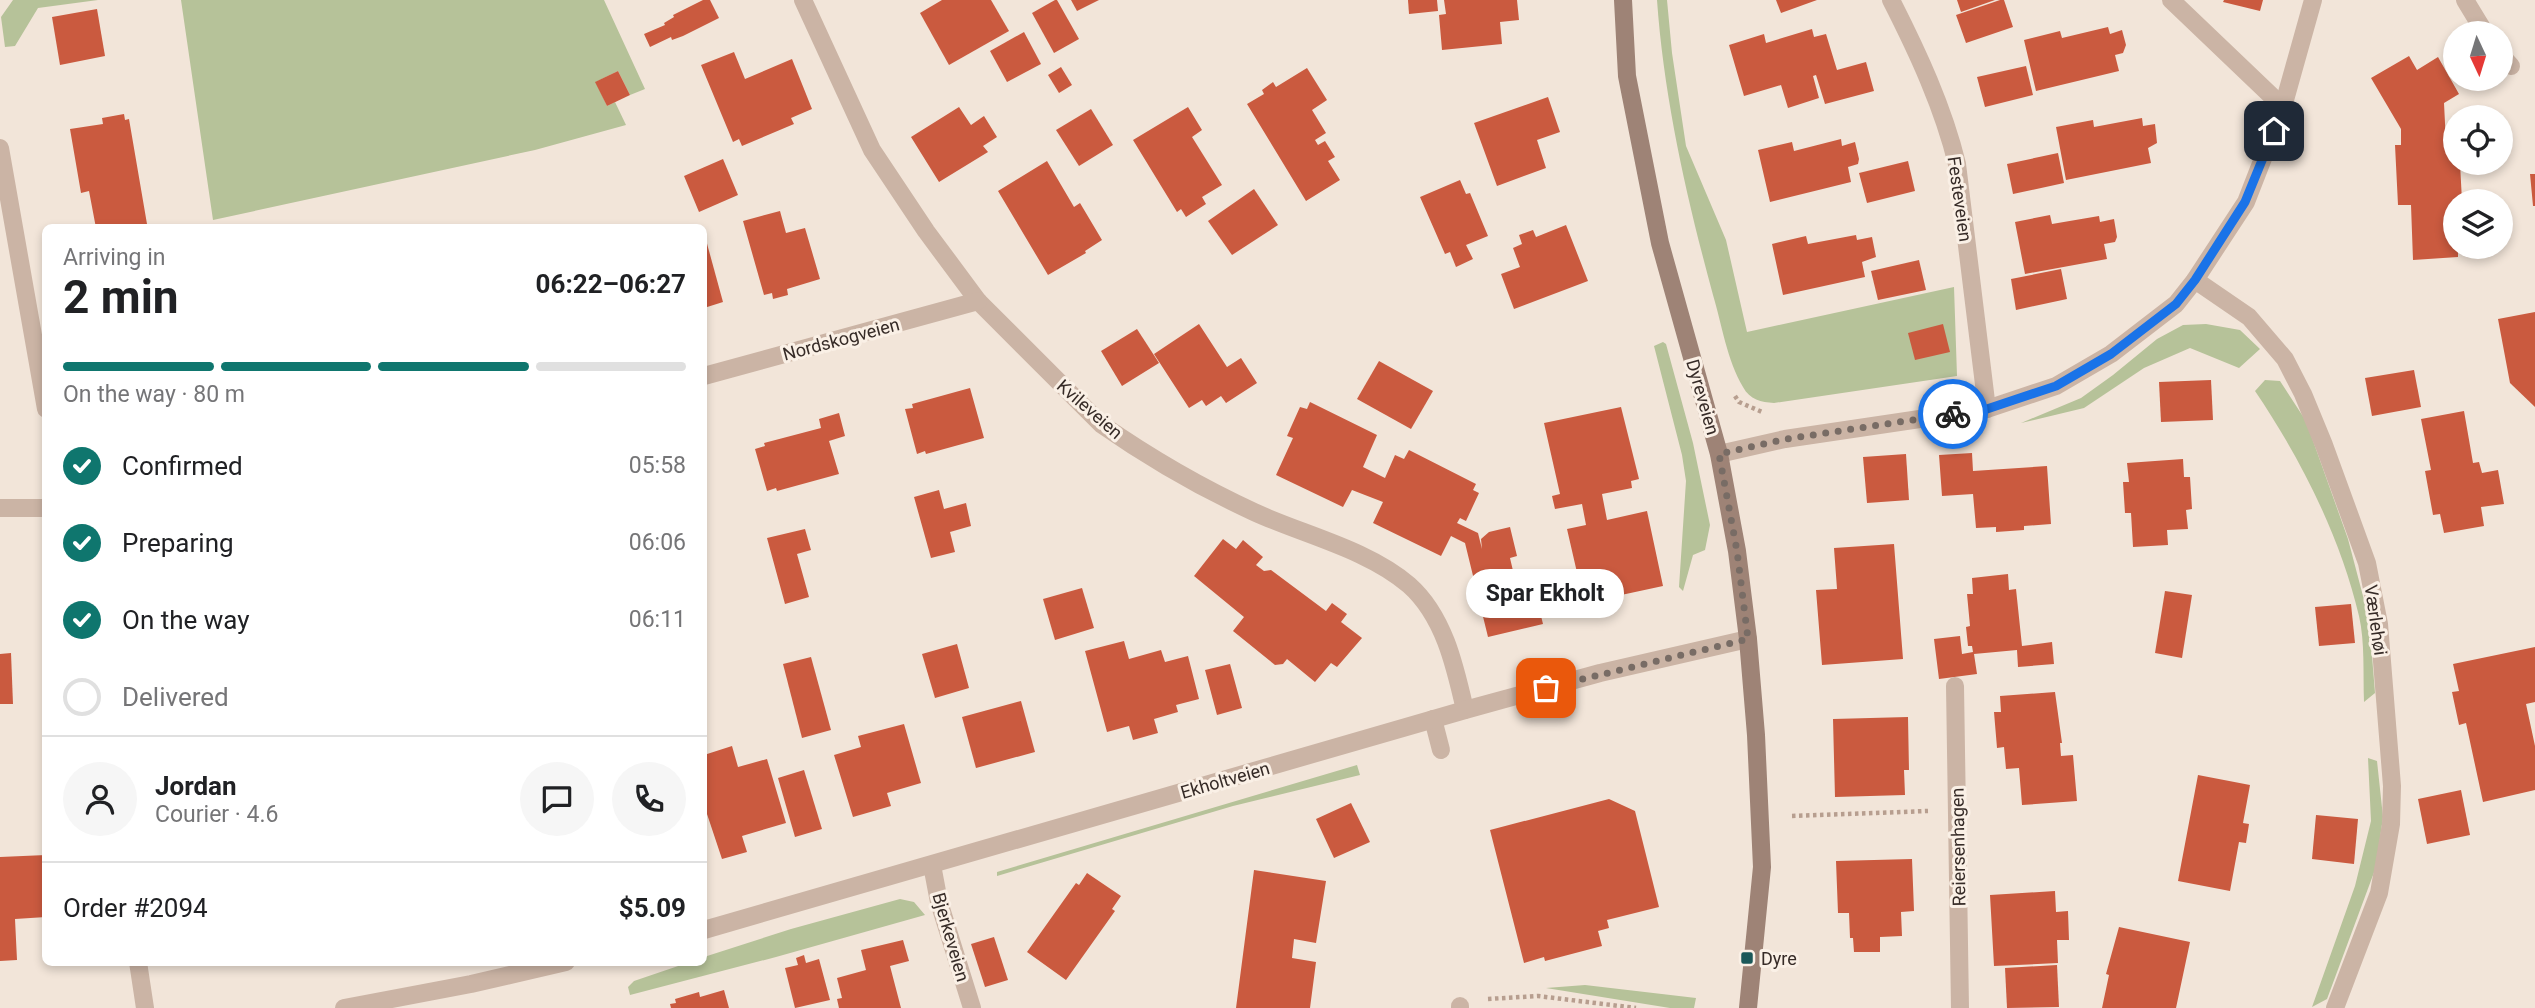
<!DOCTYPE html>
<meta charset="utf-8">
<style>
:root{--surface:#fff;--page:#f6f6f6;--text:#202124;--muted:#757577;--line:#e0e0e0;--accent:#0f766e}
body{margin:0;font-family:Roboto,sans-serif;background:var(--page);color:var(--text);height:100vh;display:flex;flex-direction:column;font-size:26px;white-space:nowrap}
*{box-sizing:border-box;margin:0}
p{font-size:23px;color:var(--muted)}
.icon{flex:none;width:38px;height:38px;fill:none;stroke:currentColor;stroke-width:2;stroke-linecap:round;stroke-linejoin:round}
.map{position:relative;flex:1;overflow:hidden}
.details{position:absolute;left:42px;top:224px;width:665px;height:742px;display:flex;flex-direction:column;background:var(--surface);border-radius:10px;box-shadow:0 4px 10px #0003}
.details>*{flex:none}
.needle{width:46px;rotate:176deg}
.fabs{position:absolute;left:2443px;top:21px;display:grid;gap:14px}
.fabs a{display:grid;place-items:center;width:70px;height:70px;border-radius:50%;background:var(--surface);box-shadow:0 4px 10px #0003;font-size:35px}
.pin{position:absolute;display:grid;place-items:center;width:60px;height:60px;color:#fff;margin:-30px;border-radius:14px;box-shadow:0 4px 10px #0006}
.courier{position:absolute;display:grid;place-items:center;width:70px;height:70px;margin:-35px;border:5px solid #1a73e8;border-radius:50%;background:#fff;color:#222;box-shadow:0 2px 9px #0007}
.bubble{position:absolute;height:49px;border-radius:24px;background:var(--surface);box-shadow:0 4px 10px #0003;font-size:23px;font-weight:700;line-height:49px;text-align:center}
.headline em{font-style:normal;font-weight:700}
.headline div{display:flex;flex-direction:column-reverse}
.headline{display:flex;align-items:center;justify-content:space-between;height:119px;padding:0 21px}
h1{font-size:46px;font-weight:700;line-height:52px}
.bar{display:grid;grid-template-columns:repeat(4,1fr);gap:10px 7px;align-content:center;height:84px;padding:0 21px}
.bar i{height:9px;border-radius:5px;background:var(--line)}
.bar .on{background:var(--accent)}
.bar p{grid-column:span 4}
.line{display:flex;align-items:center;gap:18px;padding:0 21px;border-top:2px solid var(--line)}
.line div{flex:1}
.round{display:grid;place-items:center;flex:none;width:74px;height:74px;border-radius:37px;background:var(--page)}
ol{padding:0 21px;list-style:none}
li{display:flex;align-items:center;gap:21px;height:77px}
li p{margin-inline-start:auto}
li .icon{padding:7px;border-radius:50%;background:var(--accent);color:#fff;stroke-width:4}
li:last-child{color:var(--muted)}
li i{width:38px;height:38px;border:4px solid var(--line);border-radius:50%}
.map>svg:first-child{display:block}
.green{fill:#b6c299}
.building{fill:#ca5a3f}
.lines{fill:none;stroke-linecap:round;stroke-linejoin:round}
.path{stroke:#b79e8f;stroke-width:4.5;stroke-dasharray:3.5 3.5;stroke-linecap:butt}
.service{stroke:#cbb4a5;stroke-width:18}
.minor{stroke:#cbb4a5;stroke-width:18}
.tertiary{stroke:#cbb4a5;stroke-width:18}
.secondary{stroke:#9e8376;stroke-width:18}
.done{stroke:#786c65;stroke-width:7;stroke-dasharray:0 12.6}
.route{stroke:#1a73e8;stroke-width:9}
.poi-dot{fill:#1b5859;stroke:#faf0e6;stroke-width:2.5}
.labels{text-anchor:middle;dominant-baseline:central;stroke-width:6;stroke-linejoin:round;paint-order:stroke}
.street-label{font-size:18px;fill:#362b27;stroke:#faf0e6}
.poi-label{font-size:18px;fill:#362b27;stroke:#faf0e6;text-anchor:start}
</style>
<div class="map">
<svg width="2535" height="1008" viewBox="0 0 2535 1008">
<rect width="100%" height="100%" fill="#f2e5d9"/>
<g class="green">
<polygon points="13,0 98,0 38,8 15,46 5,47 1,17"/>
<polygon points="181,0 604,0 645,89 630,95 618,71 596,82 607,106 615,102 626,125 535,150 213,220"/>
<path d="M1657,0h10l5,53 14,93 40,94 21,92 207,-45 3,89 -183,27c-13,-1 -24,-3 -31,-16 -16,-27 -21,-62 -30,-92 -26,-96 -49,-196 -56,-295z"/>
<polygon points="2206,324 2240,330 2260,349 2239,368 2190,348 2144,368 2084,408 2021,423 2081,398 2113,375 2157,339 2183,325"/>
<polygon points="1663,342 1666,344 1693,443 1710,525 1705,550 1693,555 1683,591 1679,587 1686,481 1682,455 1654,346"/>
<path d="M2265,380l15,1 26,40 42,118 21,80 6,74 -11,9c-1,-28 1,-60 -5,-86 -19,-80 -58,-157 -104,-225z"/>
<polygon points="2368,758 2377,761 2383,817 2376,867 2327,999 2312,1007 2355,886 2371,821"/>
<polygon points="1357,765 1360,775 1233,806 997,876 997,872"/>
<polygon points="900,899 914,902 925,915 776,957 630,995 628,987 634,981 687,963 704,962 704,957 791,929"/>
<polygon points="1585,985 1696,998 1694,1008 1670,1008 1546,988"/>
</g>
<g class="building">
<polygon points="703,0 710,0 719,18 683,36 672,40 671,37 650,47 644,34 665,25 664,23 674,17 673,15"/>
<polygon points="942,0 991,0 1009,31 949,65 920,13"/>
<polygon points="1055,0 1057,0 1079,39 1054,53 1032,13"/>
<polygon points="1071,0 1099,0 1077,11"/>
<polygon points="1408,0 1437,0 1438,11 1409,14"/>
<polygon points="1444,0 1517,0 1519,20 1500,22 1502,44 1442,50 1439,15 1446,14"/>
<polygon points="1776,0 1817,0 1781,13"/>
<polygon points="1957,0 1995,0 1961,12"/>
<polygon points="2000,0 2004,0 2013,27 1966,43 1956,15"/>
<polygon points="2224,0 2263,0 2260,11 2223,2"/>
<polygon points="97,9 105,56 60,65 52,17"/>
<polygon points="2108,27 2110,34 2122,30 2126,45 2123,53 2115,55 2119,71 2036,91 2024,40 2060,31 2062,38"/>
<polygon points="1812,29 1814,37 1826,34 1837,70 1866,62 1874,91 1825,104 1816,75 1813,76 1819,98 1788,108 1781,85 1744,96 1729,45 1764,34 1766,43"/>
<polygon points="1024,32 1041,64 1007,82 990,51"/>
<polygon points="734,52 745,79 792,59 812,109 791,118 794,124 742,146 739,139 733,142 701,65"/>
<polygon points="2409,56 2417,70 2438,57 2459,94 2444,103 2446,143 2455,143 2455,163 2460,163 2462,201 2455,201 2455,247 2458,247 2458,257 2413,260 2411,205 2398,205 2395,145 2401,145 2401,129 2371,78"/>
<polygon points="2026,66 2033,95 1985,107 1977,77"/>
<polygon points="1061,67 1072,85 1059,93 1048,75"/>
<polygon points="1307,68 1327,100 1312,110 1326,133 1315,140 1318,145 1325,141 1335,157 1328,161 1340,180 1306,201 1247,104 1264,94 1262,90 1273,82 1276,87"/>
<polygon points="618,71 630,95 607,106 595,82"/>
<polygon points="1548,97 1560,132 1537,140 1546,168 1497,186 1474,123"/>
<polygon points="959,107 971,125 984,116 997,137 983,146 988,152 939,182 911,137"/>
<polygon points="1188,107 1202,130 1192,137 1222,185 1202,197 1206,204 1186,217 1181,209 1177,212 1133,140"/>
<polygon points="1091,109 1113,145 1079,166 1056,130"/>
<polygon points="124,114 125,120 129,119 147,224 125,228 96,228 89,191 81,193 70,129 103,124 102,118"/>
<polygon points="2142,118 2143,126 2155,124 2157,143 2148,148 2151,163 2066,180 2056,127 2093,120 2094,127"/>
<polygon points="1841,139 1842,146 1855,142 1859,159 1858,164 1848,167 1851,182 1770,202 1758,150 1792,142 1794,151"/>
<polygon points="2058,153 2064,183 2013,194 2007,164"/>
<polygon points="723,159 738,195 699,212 684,176"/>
<polygon points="1047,161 1074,207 1080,203 1102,240 1085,251 1086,253 1048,275 998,191"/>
<polygon points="1908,161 1915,191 1867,203 1859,173"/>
<polygon points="2530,174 2535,174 2535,206 2533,206"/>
<polygon points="1460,180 1466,194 1470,193 1488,236 1466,245 1473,259 1456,267 1450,252 1445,254 1420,197"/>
<polygon points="1254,189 1278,225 1232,255 1208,221"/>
<polygon points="780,211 786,233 805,228 820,279 787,289 788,295 773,299 772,293 764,295 743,221"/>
<polygon points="2050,215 2052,224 2099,216 2100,222 2114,219 2117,237 2115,242 2104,244 2107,259 2025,274 2015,222"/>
<polygon points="1566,225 1588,281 1514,309 1501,274 1520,267 1513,248 1522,244 1519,235 1533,230 1536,237"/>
<polygon points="1856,235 1857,240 1872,237 1876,257 1862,262 1865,277 1783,295 1772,244 1806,236 1808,244"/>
<polygon points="706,240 723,302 704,308 704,241"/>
<polygon points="1919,260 1926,290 1878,300 1871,271"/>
<polygon points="2061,269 2067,299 2016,310 2011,279"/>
<polygon points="2535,312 2535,407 2510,383 2498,319"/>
<polygon points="1199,324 1227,367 1241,358 1257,383 1226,403 1221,396 1206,406 1202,400 1189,408 1154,354"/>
<polygon points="1943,324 1950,352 1915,360 1908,333"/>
<polygon points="1137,329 1159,363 1122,386 1101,351"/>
<polygon points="1379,361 1433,391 1411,429 1357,399"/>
<polygon points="2414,370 2421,407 2372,416 2365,378"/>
<polygon points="2211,380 2213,420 2161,422 2159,382"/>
<polygon points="970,388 984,438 926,454 925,451 917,454 905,409 913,408 912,404"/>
<polygon points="1310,402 1377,435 1363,467 1385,478 1395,455 1404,459 1409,450 1476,484 1473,490 1479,493 1466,521 1460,518 1457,523 1478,533 1482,549 1481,539 1489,532 1510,527 1517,556 1510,558 1514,575 1530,571 1543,624 1488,637 1465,543 1451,536 1441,556 1373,523 1383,502 1352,490 1343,507 1276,475 1293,438 1287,436 1300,407 1307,409"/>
<polygon points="1621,407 1639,479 1631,481 1632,488 1602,494 1607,520 1647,511 1663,586 1584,603 1567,529 1586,525 1582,504 1555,509 1552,496 1560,494 1544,423"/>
<polygon points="2464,411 2473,463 2479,462 2482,473 2498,470 2504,504 2481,507 2484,526 2444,533 2440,514 2433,515 2425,471 2431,470 2421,419"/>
<polygon points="839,413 845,436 829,441 839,474 777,491 776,488 767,491 755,449 765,446 764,443 821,428 819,419"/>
<polygon points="1972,453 1973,471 2047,466 2051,524 2024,526 2024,530 1996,532 1996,527 1976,528 1973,494 1942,496 1939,455"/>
<polygon points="1906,454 1909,500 1867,503 1863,457"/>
<polygon points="2183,459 2184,477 2190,477 2192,509 2186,510 2188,529 2167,530 2168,545 2133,547 2131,513 2125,513 2123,482 2129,482 2127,463"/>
<polygon points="939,490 944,509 966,503 971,526 950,532 955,552 931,558 914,497"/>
<polygon points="805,529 811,550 797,554 809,597 785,604 767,538"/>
<polygon points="1223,539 1236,549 1243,540 1263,557 1256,565 1264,571 1271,570 1326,611 1332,603 1347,614 1341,622 1362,638 1337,667 1331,663 1315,682 1287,659 1283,664 1275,665 1233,631 1244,617 1194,576"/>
<polygon points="1894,544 1903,659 1822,665 1816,590 1837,589 1834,548"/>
<polygon points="2008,574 2009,590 2016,589 2022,646 2052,642 2054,664 2018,667 2017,650 1974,654 1977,674 1939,679 1934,639 1960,636 1962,654 1973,652 1972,646 1968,646 1966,627 1970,626 1967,594 1973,594 1972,578"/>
<polygon points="1082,588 1094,628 1055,640 1043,599"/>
<polygon points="2165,591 2192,595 2182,658 2155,653"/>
<polygon points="2351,604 2355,643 2319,646 2315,607"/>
<polygon points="1124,641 1129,659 1161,650 1165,662 1188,656 1199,699 1176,705 1178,712 1154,719 1158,733 1133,740 1129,726 1107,732 1085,651"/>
<polygon points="957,644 969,688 935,698 922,654"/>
<polygon points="2535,647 2535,702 2526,704 2535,746 2535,790 2483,802 2466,723 2459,725 2452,692 2459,691 2453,664"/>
<polygon points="11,653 13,704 0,704 0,654"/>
<polygon points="811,657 831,730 802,738 783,664"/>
<polygon points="1230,664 1242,708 1217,715 1205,670"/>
<polygon points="2055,692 2062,743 2060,743 2061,756 2073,755 2077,801 2022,805 2019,768 2006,769 2004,747 1997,748 1994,712 2001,712 2000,696"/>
<polygon points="1021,701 1035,752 976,768 962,717"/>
<polygon points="1908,717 1909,770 1904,770 1905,795 1835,797 1833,719"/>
<polygon points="904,724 921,783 887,793 891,806 853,817 834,755 861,747 858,736"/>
<polygon points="732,746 738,767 767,759 786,823 742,836 747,852 722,859 704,805 704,755"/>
<polygon points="804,770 822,829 795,837 778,778"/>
<polygon points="2198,775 2250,785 2243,823 2249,824 2246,843 2239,842 2230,891 2178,881"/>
<polygon points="2461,790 2470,835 2427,844 2418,799"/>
<polygon points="1609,799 1635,811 1659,907 1607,920 1609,928 1598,931 1602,946 1545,961 1544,957 1524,963 1490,830"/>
<polygon points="1351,803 1370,842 1334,858 1316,819"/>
<polygon points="2316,815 2358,819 2354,864 2312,859"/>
<polygon points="46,855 46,917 15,919 17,960 0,961 0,857"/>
<polygon points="1912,859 1914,911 1901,912 1902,936 1880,937 1880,952 1854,952 1853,938 1850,938 1849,913 1838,913 1836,861"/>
<polygon points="1254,870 1326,881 1316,943 1294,939 1292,958 1316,962 1310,1008 1236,1008"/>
<polygon points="1087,873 1121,896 1112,909 1115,911 1066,980 1027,952 1076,883 1079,885"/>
<polygon points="2055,891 2056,912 2068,911 2069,940 2057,940 2058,963 1994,966 1990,895"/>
<polygon points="2119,927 2190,942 2176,1008 2102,1008 2109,975 2106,974"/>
<polygon points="994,937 1008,980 985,987 971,944"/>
<polygon points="903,940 909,961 890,966 901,1008 839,1008 837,999 842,998 837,978 866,970 861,950"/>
<polygon points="804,955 806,963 819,959 830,1000 795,1008 785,968 798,965 796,958"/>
<polygon points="2057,965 2059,1007 2007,1008 2005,968"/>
<polygon points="724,990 729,1008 671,1008 670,1004 676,1003 675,999 699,992 700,997"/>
</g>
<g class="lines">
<g class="path">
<polyline points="1735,396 1739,402 1762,412"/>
<polyline points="1792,816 1928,811"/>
<polyline points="1488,999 1538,996 1636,1008"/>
</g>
<g class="service">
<polyline points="2171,0 2283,107"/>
<polyline points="2465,0 2485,33"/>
<polyline points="2501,55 2511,66"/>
<polyline points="1433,719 1441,750"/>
</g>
<g class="minor">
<path d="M803,0l69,150 54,81 52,70 123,123c46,32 103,65 153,88 50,23 113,37 155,73 35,31 46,81 56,125"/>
<path d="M1891,0c27,53 52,107 66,164l30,245"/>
<polyline points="0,148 46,409"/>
<polyline points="2195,280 2249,317 2285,359 2303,394 2324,445 2367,563 2379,624 2392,786 2391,824 2379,893 2335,1008"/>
<polyline points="704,376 978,301"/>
<polyline points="1719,454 1785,439 1987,409 2056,386 2111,354 2176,304 2195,280 2246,202 2283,107 2313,0"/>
<polyline points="0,508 46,508"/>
<polyline points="1955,686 1960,1008"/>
<polyline points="932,865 939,902 972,1008"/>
<polyline points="138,962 145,1008"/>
<polyline points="1460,1008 1460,1006"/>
</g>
<g class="tertiary">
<polyline points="704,930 1465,710 1600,673 1748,639"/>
<polyline points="344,1008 471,984 566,962"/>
</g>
<polyline class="secondary" points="1623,0 1627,76 1660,243 1719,454 1737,551 1748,639 1756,735 1762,867 1748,1008"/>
</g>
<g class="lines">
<polyline class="done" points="1546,688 1748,639 1737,551 1719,454 1786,439 1953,414"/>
<polyline class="route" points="1953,414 1987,409 2056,386 2111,354 2176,304 2195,280 2245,202 2274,131"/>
</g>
<rect class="poi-dot" x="1740" y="951" width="14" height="14" rx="3.5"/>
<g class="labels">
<g class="street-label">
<text transform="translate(1960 199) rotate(82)">Festeveien</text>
<text transform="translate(841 339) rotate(-15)">Nordskogveien</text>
<text transform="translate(1703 397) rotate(74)">Dyreveien</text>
<text transform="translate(1090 409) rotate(41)">Kvileveien</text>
<text transform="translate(2376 620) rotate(82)">Værlehøi</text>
<text transform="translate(1225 780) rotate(-16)">Ekholtveien</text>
<text transform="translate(1958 847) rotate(-91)">Reiersenhagen</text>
<text transform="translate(951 937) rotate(74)">Bjerkeveien</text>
</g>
<g class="poi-label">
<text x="1761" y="958">Dyre</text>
</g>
</g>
</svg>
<div class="fabs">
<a><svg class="needle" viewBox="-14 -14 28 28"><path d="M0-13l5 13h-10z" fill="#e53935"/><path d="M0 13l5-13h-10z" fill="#757577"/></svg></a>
<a><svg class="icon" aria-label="locate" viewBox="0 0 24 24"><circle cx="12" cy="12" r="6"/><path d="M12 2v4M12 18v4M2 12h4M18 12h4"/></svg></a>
<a><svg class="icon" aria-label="layers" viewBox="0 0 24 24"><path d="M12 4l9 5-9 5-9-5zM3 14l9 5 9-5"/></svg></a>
</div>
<div class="pin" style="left:1546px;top:688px;background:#ea580c"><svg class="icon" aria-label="bag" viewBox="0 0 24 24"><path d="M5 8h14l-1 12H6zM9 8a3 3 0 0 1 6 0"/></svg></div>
<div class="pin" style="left:2274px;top:131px;background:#1f2937"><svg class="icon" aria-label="home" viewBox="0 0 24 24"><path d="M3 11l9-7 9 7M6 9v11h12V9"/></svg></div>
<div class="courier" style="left:1953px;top:414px"><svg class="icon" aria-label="bike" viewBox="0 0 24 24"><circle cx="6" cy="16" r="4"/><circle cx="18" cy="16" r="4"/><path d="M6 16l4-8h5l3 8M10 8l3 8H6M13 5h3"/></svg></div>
<div class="bubble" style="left:1466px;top:569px;width:158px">Spar Ekholt</div>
<section class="details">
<div class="headline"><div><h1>2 min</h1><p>Arriving in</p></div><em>06:22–06:27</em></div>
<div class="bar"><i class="on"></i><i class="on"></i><i class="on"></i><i></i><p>On the way · 80 m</p></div>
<ol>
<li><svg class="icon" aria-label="check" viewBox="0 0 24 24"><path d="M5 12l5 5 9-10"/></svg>Confirmed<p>05:58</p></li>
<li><svg class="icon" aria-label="check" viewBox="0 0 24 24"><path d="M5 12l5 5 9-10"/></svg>Preparing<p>06:06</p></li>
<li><svg class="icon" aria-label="check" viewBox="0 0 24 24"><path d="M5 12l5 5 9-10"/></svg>On the way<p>06:11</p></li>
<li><i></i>Delivered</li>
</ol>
<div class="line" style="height:126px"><a class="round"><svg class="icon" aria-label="person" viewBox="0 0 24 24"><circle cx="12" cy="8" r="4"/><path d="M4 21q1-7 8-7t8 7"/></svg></a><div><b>Jordan</b><p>Courier · 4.6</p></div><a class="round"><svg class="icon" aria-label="chat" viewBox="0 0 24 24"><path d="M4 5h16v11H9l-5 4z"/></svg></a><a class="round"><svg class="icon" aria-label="phone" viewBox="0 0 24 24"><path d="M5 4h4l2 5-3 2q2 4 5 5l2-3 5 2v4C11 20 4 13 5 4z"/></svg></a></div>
<div class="line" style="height:91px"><div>Order #2094</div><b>$5.09</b></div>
</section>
</div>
